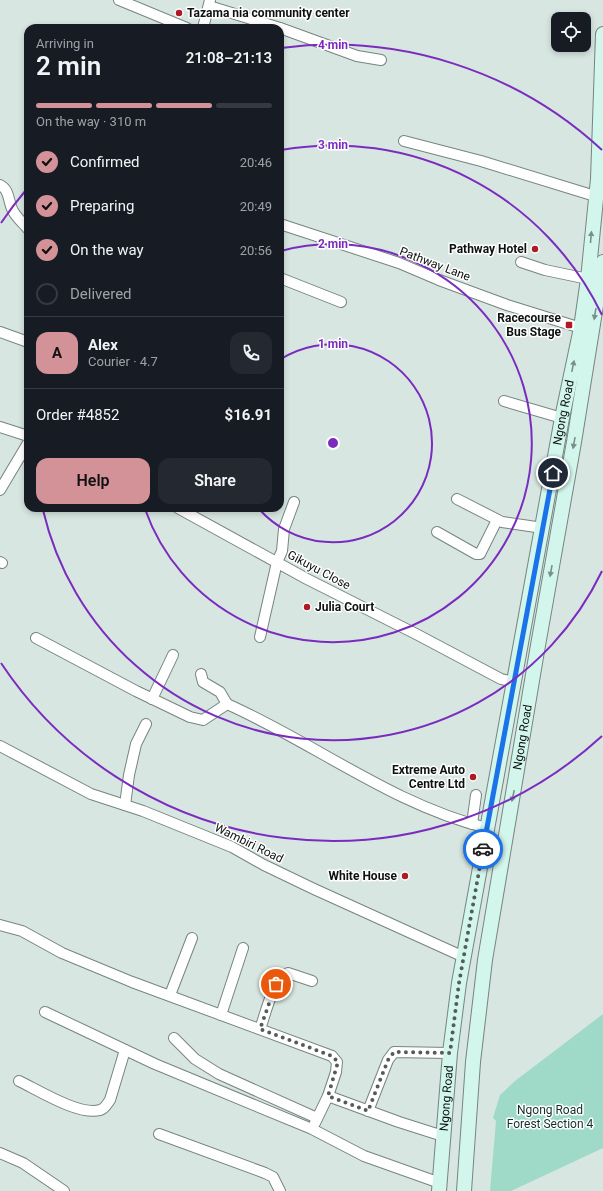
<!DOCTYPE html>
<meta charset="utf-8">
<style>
:root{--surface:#171b24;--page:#242831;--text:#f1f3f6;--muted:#9ea1a6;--line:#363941;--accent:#d39298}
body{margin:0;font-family:Roboto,sans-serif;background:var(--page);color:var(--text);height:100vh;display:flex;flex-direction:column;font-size:15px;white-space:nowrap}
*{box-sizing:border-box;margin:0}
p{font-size:13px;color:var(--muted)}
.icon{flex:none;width:22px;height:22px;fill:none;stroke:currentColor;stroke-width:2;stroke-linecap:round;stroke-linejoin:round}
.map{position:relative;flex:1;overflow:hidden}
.side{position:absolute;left:24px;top:24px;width:260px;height:488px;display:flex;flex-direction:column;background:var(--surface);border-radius:12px;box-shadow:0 2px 6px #0003}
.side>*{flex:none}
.buttons{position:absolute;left:551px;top:12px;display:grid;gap:8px}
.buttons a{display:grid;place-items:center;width:40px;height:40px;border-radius:8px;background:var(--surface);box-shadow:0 2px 6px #0003;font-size:20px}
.pin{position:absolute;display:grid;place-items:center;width:34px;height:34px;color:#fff;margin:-17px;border:2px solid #fff;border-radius:50%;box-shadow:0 1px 4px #0007}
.courier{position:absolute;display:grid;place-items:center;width:40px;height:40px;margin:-20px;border:3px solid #1a73e8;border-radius:50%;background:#fff;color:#222;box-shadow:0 1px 5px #0007}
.summary em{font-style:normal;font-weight:600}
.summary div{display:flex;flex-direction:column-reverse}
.summary{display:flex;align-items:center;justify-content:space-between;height:68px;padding:0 12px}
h1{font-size:26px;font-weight:600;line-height:30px}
.bar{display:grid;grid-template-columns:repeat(4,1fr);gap:6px 4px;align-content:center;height:48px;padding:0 12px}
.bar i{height:5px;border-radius:3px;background:var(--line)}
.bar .on{background:var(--accent)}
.bar p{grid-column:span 4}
.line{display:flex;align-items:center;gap:10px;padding:0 12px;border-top:1px solid var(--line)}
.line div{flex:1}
.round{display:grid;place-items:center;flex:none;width:42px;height:42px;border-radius:12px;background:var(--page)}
ol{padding:0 12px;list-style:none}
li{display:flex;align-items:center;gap:12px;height:44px}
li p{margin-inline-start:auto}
li .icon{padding:4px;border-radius:50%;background:var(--accent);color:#111;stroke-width:4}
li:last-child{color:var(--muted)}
li i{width:22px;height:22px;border:2px solid var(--line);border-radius:50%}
.primary-button{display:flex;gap:8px;margin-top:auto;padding:8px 12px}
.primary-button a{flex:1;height:46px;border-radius:12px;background:var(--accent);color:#111;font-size:16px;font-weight:600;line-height:46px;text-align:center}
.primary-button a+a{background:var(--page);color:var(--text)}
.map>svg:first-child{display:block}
.green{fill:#9fd9c8}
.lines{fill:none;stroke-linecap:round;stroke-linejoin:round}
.street-casing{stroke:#778480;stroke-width:12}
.secondary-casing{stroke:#778480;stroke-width:16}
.street{stroke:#fff;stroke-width:10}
.secondary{stroke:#d2f5ec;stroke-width:14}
.oneway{fill:#798f89}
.done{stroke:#545c59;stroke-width:4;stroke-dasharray:0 7.2}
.route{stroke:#1a73e8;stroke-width:5}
.ring{fill:none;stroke:#7b2cbf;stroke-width:2}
.poi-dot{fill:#ae1b25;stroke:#fff;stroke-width:1.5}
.labels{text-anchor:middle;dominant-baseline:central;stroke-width:3;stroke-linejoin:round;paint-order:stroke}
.poi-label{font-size:12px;font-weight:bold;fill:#0d1210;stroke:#fff;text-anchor:end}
.street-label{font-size:12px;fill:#0d1210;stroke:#fff}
.park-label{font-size:12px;fill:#133028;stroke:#fff}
.centre{fill:#7b2cbf;stroke:#fff;stroke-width:2}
.ring-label{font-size:12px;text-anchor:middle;font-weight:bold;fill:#7b2cbf;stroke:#fff;stroke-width:3;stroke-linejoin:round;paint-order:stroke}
</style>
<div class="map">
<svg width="603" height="1191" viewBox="0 0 603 1191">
<rect width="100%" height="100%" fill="#d7e6e1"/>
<polygon class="green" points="603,1014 603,1148 511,1191 490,1191 496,1121 493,1118 500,1095 515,1081"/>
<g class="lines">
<defs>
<g id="street">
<polyline points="119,0 187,28"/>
<polyline points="209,6 280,28"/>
<polyline points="203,28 210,0"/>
<polyline points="280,28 357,56 381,60"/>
<polyline points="404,141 481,161 595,196"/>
<path d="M0,185c10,5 8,17 13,26 4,7 10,12 15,18"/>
<polyline points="280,224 399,263 439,280 507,305 581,328"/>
<polyline points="521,262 545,270 588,279"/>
<polyline points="280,278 341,302"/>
<polyline points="0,332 28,342"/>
<polyline points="504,401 562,418"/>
<polyline points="0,427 28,436"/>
<polyline points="0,490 28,443"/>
<polyline points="457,499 502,522 543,528"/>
<polyline points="178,508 307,579 418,635 501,679 514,682"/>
<polyline points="437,532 476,554 480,554 497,520"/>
<polyline points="0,562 2,563"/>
<polyline points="260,637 277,562 282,551 284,529 294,502"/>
<path d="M36,638l100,53 54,26 13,3 24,-16c88,39 166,101 260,124"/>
<polyline points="201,674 203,682 220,692 227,704"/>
<polyline points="152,699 173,655"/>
<polyline points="0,746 91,794 143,811 232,847 264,865 314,889 464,957"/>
<polyline points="125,805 129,775 136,744 146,724"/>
<polyline points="472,824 476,795"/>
<polyline points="0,925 22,931 62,953 132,982 332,1056 337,1062 336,1072 328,1096"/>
<polyline points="170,995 192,938"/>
<polyline points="45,1012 155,1064 312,1129 364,1156 440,1183"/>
<polyline points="221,1015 243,948"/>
<path d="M260,1029c6,-16 12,-48 28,-56l24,8"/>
<polyline points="174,1038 195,1059 219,1074 317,1118"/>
<path d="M19,1081c19,9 60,35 81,29 5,-1 7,-6 10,-10l15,-50"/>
<polyline points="368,1111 388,1060 394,1052 450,1053"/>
<polyline points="315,1123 328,1096 399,1122 443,1136"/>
<polyline points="159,1134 265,1173 273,1177 280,1191"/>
<polyline points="0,1153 23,1163 64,1191"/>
</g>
<g id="secondary">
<path id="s1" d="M439,1191l11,-138 9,-70 103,-565 19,-90 7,-49 10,-100 5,-145"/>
<path id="s2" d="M464,1191l9,-129 12,-102 52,-309 37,-209 29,-180"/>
</g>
</defs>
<use href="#street" class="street-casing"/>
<use href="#secondary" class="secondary-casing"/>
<use href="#street" class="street"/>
<use href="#secondary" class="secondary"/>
</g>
<defs><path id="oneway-solid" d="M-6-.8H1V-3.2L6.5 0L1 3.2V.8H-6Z"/></defs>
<g class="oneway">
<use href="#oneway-solid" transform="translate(591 237) rotate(-85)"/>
<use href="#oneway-solid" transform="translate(595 314) rotate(99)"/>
<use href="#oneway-solid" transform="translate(573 366) rotate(-78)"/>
<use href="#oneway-solid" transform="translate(574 443) rotate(100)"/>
<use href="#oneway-solid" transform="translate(551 571) rotate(100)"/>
<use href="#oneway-solid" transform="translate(513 796) rotate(102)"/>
</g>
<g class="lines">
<polyline class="done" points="276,984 260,1029 332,1056 338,1062 328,1096 368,1111 388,1060 394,1052 450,1053 459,983 483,849"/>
<polyline class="route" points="483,849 553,473"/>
</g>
<g class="ring">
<path d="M281 359A99 99 0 1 1 259 509"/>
<path d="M281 251A199 199 0 1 1 145 509"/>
<path d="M602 571A298 298 0 0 1 43 510M281 150A298 298 0 0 1 602 315"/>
<path d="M602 736A398 398 0 0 1 1 663M1 223A398 398 0 0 1 26 190M281 48A398 398 0 0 1 602 150"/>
</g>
<g class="poi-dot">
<circle cx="179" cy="13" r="4"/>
<circle cx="535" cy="249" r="4"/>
<rect x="565" y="321" width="8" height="8" rx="2"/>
<circle cx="307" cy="607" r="4"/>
<circle cx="473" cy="777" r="4"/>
<circle cx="405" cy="876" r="4"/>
</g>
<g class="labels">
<g class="poi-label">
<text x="187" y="13" text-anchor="start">Tazama nia community center</text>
<text x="527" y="249">Pathway Hotel</text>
<text x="561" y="318">Racecourse<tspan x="561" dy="14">Bus Stage</tspan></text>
<text x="315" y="607" text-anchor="start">Julia Court</text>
<text x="465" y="770">Extreme Auto<tspan x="465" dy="14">Centre Ltd</tspan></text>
<text x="397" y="876">White House</text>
</g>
<g class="street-label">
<text transform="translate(435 264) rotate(21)">Pathway Lane</text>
<text stroke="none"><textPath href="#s1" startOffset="789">Ngong Road</textPath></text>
<text transform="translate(319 570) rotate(28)">Gikuyu Close</text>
<text stroke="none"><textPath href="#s2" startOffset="458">Ngong Road</textPath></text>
<text transform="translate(249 843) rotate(26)">Wambiri Road</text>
<text stroke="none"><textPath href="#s1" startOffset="93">Ngong Road</textPath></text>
</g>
<g class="park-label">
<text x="550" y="1110">Ngong Road<tspan x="550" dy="14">Forest Section 4</tspan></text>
</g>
</g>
<circle cx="333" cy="443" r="6" class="centre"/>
<g class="ring-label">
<text x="333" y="49">4 min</text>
<text x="333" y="149">3 min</text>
<text x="333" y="248">2 min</text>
<text x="333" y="348">1 min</text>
</g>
</svg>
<div class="buttons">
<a><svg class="icon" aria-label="locate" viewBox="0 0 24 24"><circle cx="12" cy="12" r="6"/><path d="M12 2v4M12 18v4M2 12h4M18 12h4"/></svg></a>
</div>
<div class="pin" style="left:276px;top:984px;background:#ea580c"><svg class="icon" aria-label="bag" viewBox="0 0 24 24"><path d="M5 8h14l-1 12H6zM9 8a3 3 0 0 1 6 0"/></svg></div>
<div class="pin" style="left:553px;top:473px;background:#1f2937"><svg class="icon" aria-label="home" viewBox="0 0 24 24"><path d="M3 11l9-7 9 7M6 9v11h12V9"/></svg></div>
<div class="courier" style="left:483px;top:849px"><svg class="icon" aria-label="car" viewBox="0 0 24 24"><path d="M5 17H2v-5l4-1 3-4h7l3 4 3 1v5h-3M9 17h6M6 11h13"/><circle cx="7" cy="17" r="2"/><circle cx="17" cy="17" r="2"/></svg></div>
<section class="side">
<div class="summary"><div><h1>2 min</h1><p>Arriving in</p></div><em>21:08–21:13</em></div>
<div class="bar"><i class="on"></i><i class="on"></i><i class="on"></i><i></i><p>On the way · 310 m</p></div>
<ol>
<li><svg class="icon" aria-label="check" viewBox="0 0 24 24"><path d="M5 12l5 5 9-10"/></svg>Confirmed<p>20:46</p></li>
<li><svg class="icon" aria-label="check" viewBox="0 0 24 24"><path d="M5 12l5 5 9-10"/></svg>Preparing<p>20:49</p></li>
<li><svg class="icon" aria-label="check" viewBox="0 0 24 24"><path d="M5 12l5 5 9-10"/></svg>On the way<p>20:56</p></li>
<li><i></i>Delivered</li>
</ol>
<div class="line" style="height:72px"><b class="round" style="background:var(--accent);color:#111">A</b><div><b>Alex</b><p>Courier · 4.7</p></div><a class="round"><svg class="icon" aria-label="phone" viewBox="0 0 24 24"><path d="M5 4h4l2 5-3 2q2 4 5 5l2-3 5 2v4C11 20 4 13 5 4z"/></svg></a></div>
<div class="line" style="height:52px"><div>Order #4852</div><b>$16.91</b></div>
<div class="primary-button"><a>Help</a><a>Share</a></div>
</section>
</div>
